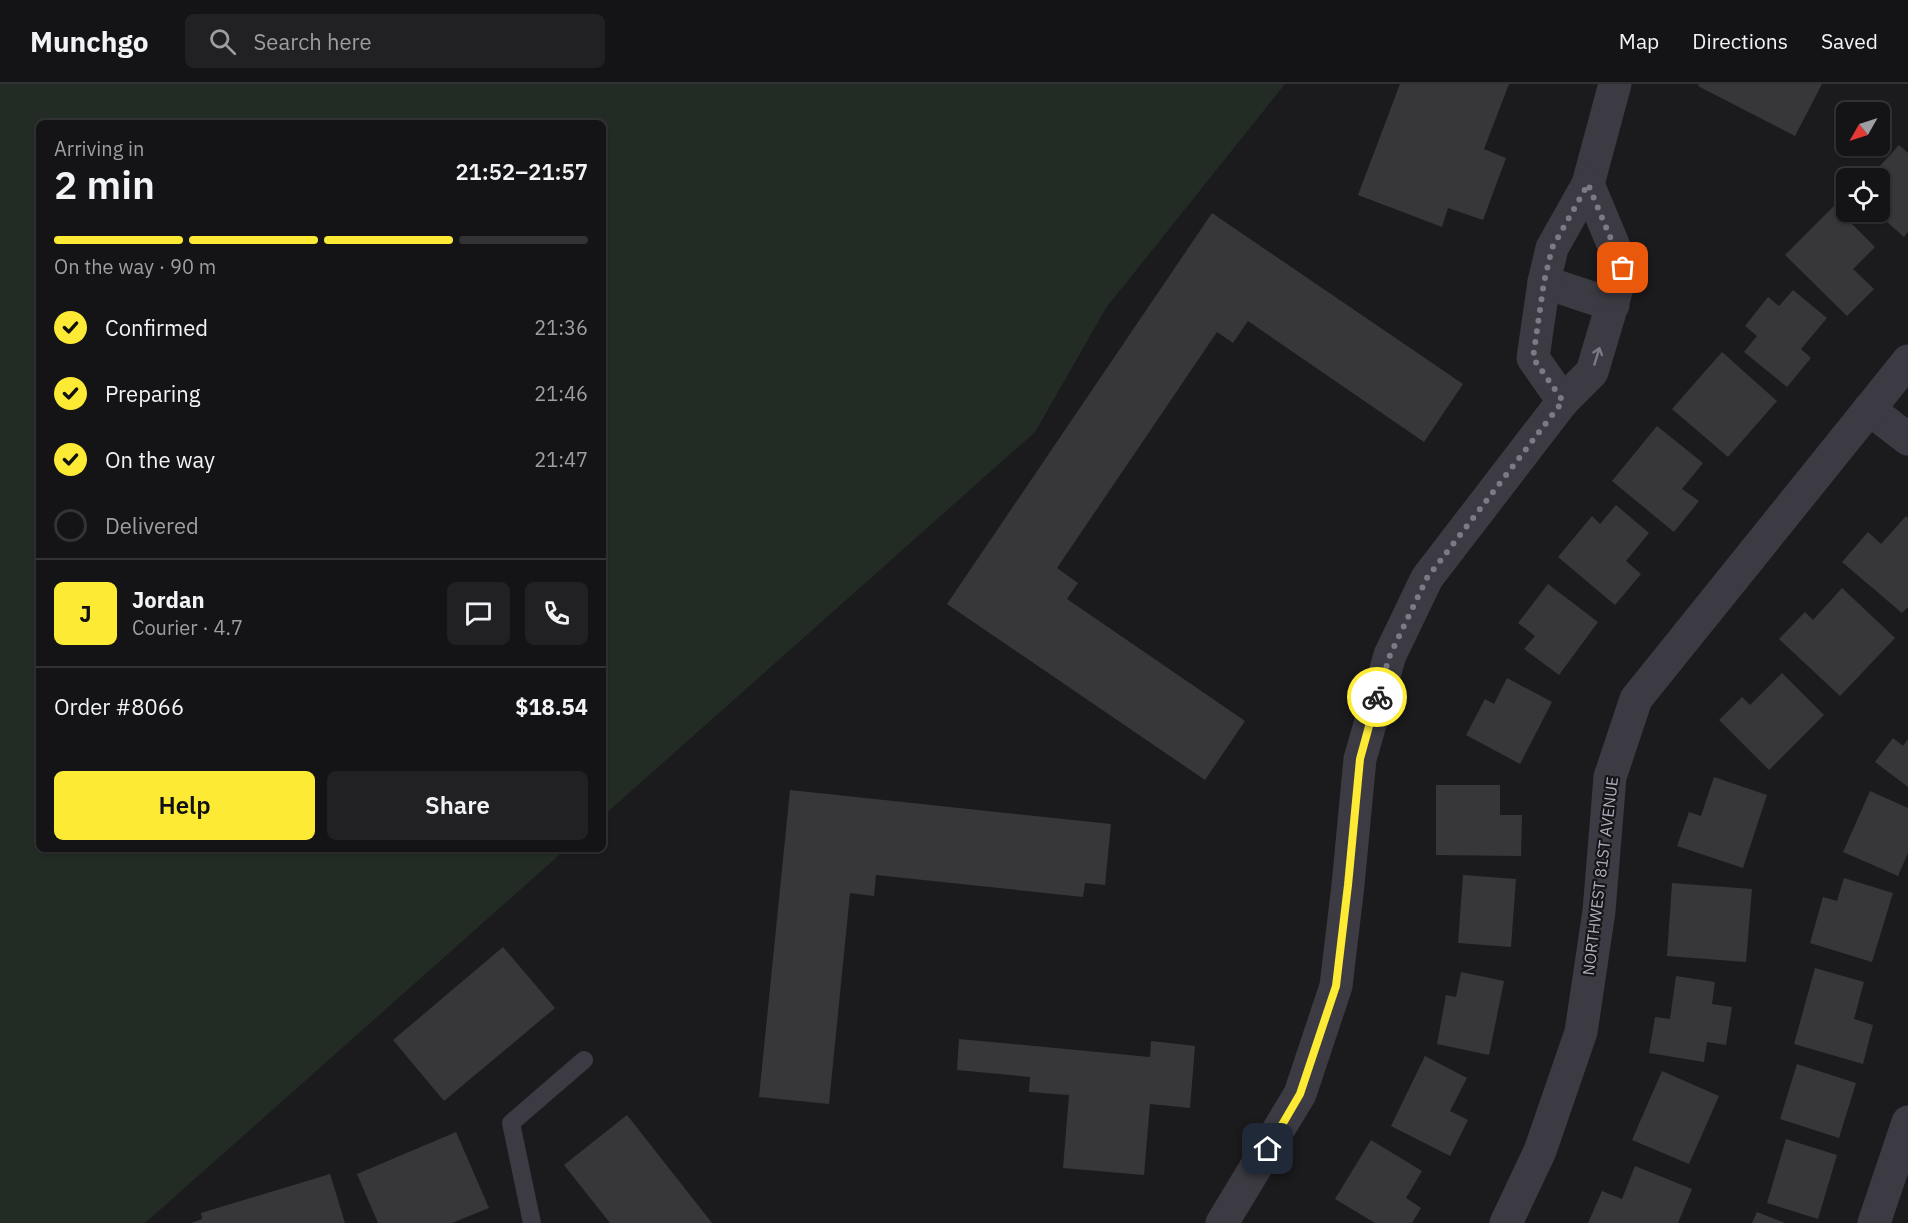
<!DOCTYPE html>
<meta charset="utf-8">
<style>
:root{--surface:#141416;--page:#212123;--text:#f1f3f6;--muted:#9d9ea1;--line:#333335;--accent:#fcea34}
body{margin:0;font-family:"IBM Plex Sans",sans-serif;background:var(--page);color:var(--text);height:100vh;display:flex;flex-direction:column;font-size:22px;white-space:nowrap}
*{box-sizing:border-box;margin:0}
p{font-size:20px;color:var(--muted)}
.icon{flex:none;width:33px;height:33px;fill:none;stroke:currentColor;stroke-width:2;stroke-linecap:round;stroke-linejoin:round}
.map{position:relative;flex:1;overflow:hidden}
.panel{position:absolute;left:36px;top:36px;width:570px;height:732px;display:flex;flex-direction:column;background:var(--surface);border-radius:9px;box-shadow:0 2px 4px #0004,0 0 0 2px var(--line)}
.panel>*{flex:none}
.needle{width:39px;rotate:231deg}
.controls{position:absolute;left:1836px;top:18px;display:grid;gap:12px}
.controls a{display:grid;place-items:center;width:54px;height:54px;border-radius:9px;background:var(--surface);box-shadow:0 2px 4px #0004,0 0 0 2px var(--line);font-size:30px}
.pin{position:absolute;display:grid;place-items:center;width:51px;height:51px;color:#fff;margin:-26px;border-radius:12px;box-shadow:0 3px 9px #0006}
.courier{position:absolute;display:grid;place-items:center;width:60px;height:60px;margin:-30px;border:4px solid #fcea34;border-radius:50%;background:#fff;color:#222;box-shadow:0 2px 8px #0007}
.head em{font-style:normal;font-weight:600}
.head div{display:flex;flex-direction:column-reverse}
.head{display:flex;align-items:center;justify-content:space-between;height:102px;padding:0 18px}
h1{font-size:39px;font-weight:600;line-height:45px}
.bar{display:grid;grid-template-columns:repeat(4,1fr);gap:9px 6px;align-content:center;height:72px;padding:0 18px}
.bar i{height:8px;border-radius:4px;background:var(--line)}
.bar .active{background:var(--accent)}
.bar p{grid-column:span 4}
.line{display:flex;align-items:center;gap:15px;padding:0 18px;border-top:2px solid var(--line)}
.line div{flex:1}
.round{display:grid;place-items:center;flex:none;width:63px;height:63px;border-radius:9px;background:var(--page)}
ol{padding:0 18px;list-style:none}
li{display:flex;align-items:center;gap:18px;height:66px}
li p{margin-inline-start:auto}
li .icon{padding:6px;border-radius:50%;background:var(--accent);color:#111;stroke-width:4}
li:last-child{color:var(--muted)}
li i{width:33px;height:33px;border:3px solid var(--line);border-radius:50%}
.primary-button{display:flex;gap:12px;margin-top:auto;padding:12px 18px}
.primary-button a{flex:1;height:69px;border-radius:9px;background:var(--accent);color:#111;font-size:24px;font-weight:600;line-height:69px;text-align:center}
.primary-button a+a{background:var(--page);color:var(--text)}
header{display:flex;align-items:center;gap:36px;box-sizing:border-box;height:84px;padding:0 30px;background:var(--surface);border-bottom:2px solid var(--line)}
header strong{font-size:28px}
nav{display:flex;gap:33px;margin-inline-start:auto;font-size:21px}
.search{width:420px;height:54px;background:var(--page);display:flex;align-items:center;gap:15px;box-sizing:border-box;padding:0 21px;border-radius:9px;color:var(--muted);font-size:22px}
.map>svg:first-child{display:block}
.green{fill:#222c25}
.building{fill:#373639}
.lines{fill:none;stroke-linecap:round;stroke-linejoin:round}
.lane{stroke:#3c3b43;stroke-width:18}
.street{stroke:#3c3b43;stroke-width:33}
.oneway{stroke:#7a7a86}
.done{stroke:#7a7b85;stroke-width:6;stroke-dasharray:0 10.8}
.route{stroke:#fcea34;stroke-width:8}
.labels{text-anchor:middle;dominant-baseline:central;stroke-width:4.5;stroke-linejoin:round;paint-order:stroke}
.street-label{font-size:16px;fill:#adaebd;stroke:#161618}
</style>
<header>
<strong>Munchgo</strong>
<div class="search"><svg class="icon" aria-label="search" viewBox="0 0 24 24"><circle cx="10" cy="10" r="6"/><path d="M15 15l6 6"/></svg>Search here</div>
<nav><a>Map</a><a>Directions</a><a>Saved</a></nav>
</header>
<div class="map">
<svg width="1908" height="1139" viewBox="0 0 1908 1139">
<rect width="100%" height="100%" fill="#1b1b1d"/>
<polygon class="green" points="0,0 1285,0 1106,224 1035,348 603,732 603,39 39,39 39,765 566,765 145,1139 0,1139"/>
<g class="building">
<polygon points="1400,0 1509,0 1484,65 1506,74 1483,136 1448,124 1442,143 1358,111"/>
<polygon points="1699,0 1822,0 1795,52 1698,2"/>
<polygon points="1899,61 1908,69 1908,148 1904,153 1876,128 1880,128 1880,94 1869,94"/>
<polygon points="1834,122 1875,163 1853,185 1874,205 1847,232 1785,171"/>
<polygon points="1212,129 1463,300 1424,358 1248,237 1233,259 1217,248 1057,484 1078,499 1067,515 1245,637 1205,696 947,520"/>
<polygon points="1793,206 1827,234 1801,265 1811,274 1787,303 1744,268 1757,252 1745,242 1768,213 1779,222"/>
<polygon points="1722,268 1777,317 1728,373 1672,325"/>
<polygon points="1657,342 1703,379 1682,405 1699,417 1674,448 1612,397"/>
<polygon points="1616,421 1649,449 1626,477 1641,490 1615,521 1558,473 1592,432 1600,440"/>
<polygon points="1906,432 1908,434 1908,523 1902,529 1842,478 1868,448 1881,460"/>
<polygon points="1548,500 1598,538 1559,591 1524,565 1535,552 1518,539"/>
<polygon points="1842,504 1895,554 1840,612 1779,555 1805,528 1813,536"/>
<polygon points="1782,589 1824,631 1769,686 1719,636 1742,613 1750,621"/>
<polygon points="1507,594 1552,618 1520,680 1466,651 1485,615 1494,620"/>
<polygon points="1893,654 1903,662 1908,655 1908,703 1875,678"/>
<polygon points="1714,693 1767,711 1743,784 1677,762 1689,728 1701,732"/>
<polygon points="1436,701 1500,701 1500,731 1522,731 1521,772 1436,771"/>
<polygon points="790,706 1111,740 1105,801 1085,799 1083,813 876,791 874,812 850,809 829,1020 759,1013"/>
<polygon points="1870,707 1908,724 1908,769 1898,792 1843,768"/>
<polygon points="1463,791 1516,795 1511,863 1458,859"/>
<polygon points="1844,794 1893,809 1872,878 1810,859 1823,813 1837,817"/>
<polygon points="1672,799 1752,805 1746,878 1667,872"/>
<polygon points="503,863 555,924 444,1017 393,956"/>
<polygon points="1815,884 1864,898 1854,935 1873,941 1863,980 1794,960"/>
<polygon points="1461,888 1504,897 1489,971 1437,960 1446,911 1456,913"/>
<polygon points="1676,892 1715,898 1712,920 1732,923 1726,961 1707,958 1704,978 1649,969 1655,933 1670,935"/>
<polygon points="959,955 1150,973 1151,957 1195,962 1190,1024 1150,1020 1144,1091 1063,1084 1069,1011 1029,1008 1030,993 957,986"/>
<polygon points="1425,972 1467,994 1450,1027 1468,1036 1450,1072 1391,1042"/>
<polygon points="1797,980 1856,999 1839,1054 1780,1035"/>
<polygon points="1662,987 1719,1012 1689,1080 1632,1056"/>
<polygon points="627,1031 712,1139 610,1139 564,1081"/>
<polygon points="456,1048 489,1124 452,1139 378,1139 357,1090"/>
<polygon points="1786,1055 1837,1071 1818,1135 1767,1119"/>
<polygon points="1371,1056 1422,1087 1406,1114 1421,1124 1412,1139 1375,1139 1335,1115"/>
<polygon points="1635,1082 1692,1105 1678,1139 1588,1139 1602,1107 1622,1115"/>
<polygon points="330,1090 345,1139 191,1139 202,1135 201,1129"/>
<polygon points="1757,1128 1785,1139 1752,1139"/>
</g>
<g class="lines">
<polyline class="lane" points="532,1139 511,1039 584,976"/>
<g class="street">
<polyline points="1544,198 1613,221"/>
<polyline points="1563,317 1533,274 1544,198 1552,164 1588,100 1615,0"/>
<polyline points="1869,325 1908,355"/>
<polyline points="1222,1139 1300,1010 1336,902 1348,801 1360,675 1390,571 1427,494 1563,317 1592,288 1623,184 1588,100"/>
<polyline points="1506,1139 1540,1067 1581,948 1599,827 1610,693 1636,615 1908,277"/>
<polyline points="1874,1139 1908,1038"/>
</g>
</g>
<defs><path id="oneway-shaft" d="M-6 0H5M1.5-3L5.5 0L1.5 3" fill="none" stroke-width="1.6" stroke-linecap="round" stroke-linejoin="round" transform="scale(1.5)"/></defs>
<use class="oneway" href="#oneway-shaft" transform="translate(1597 272) rotate(-73)"/>
<g class="lines">
<polyline class="done" points="1377,613 1390,571 1427,494 1563,317 1533,274 1544,198 1552,164 1588,100 1623,184"/>
<polyline class="route" points="1268,1065 1300,1010 1336,902 1348,801 1360,675 1377,613"/>
</g>
<g class="labels">
<g class="street-label">
<text transform="translate(1600 792) rotate(-83)">NORTHWEST 81ST AVENUE</text>
</g>
</g>
</svg>
<div class="controls">
<a><svg class="needle" viewBox="-14 -14 28 28"><path d="M0-13l5 13h-10z" fill="#e53935"/><path d="M0 13l5-13h-10z" fill="#9d9ea1"/></svg></a>
<a><svg class="icon" aria-label="locate" viewBox="0 0 24 24"><circle cx="12" cy="12" r="6"/><path d="M12 2v4M12 18v4M2 12h4M18 12h4"/></svg></a>
</div>
<div class="pin" style="left:1623px;top:184px;background:#ea580c"><svg class="icon" aria-label="bag" viewBox="0 0 24 24"><path d="M5 8h14l-1 12H6zM9 8a3 3 0 0 1 6 0"/></svg></div>
<div class="pin" style="left:1268px;top:1065px;background:#1f2937"><svg class="icon" aria-label="home" viewBox="0 0 24 24"><path d="M3 11l9-7 9 7M6 9v11h12V9"/></svg></div>
<div class="courier" style="left:1377px;top:613px"><svg class="icon" aria-label="bike" viewBox="0 0 24 24"><circle cx="6" cy="16" r="4"/><circle cx="18" cy="16" r="4"/><path d="M6 16l4-8h5l3 8M10 8l3 8H6M13 5h3"/></svg></div>
<section class="panel">
<div class="head"><div><h1>2 min</h1><p>Arriving in</p></div><em>21:52–21:57</em></div>
<div class="bar"><i class="active"></i><i class="active"></i><i class="active"></i><i></i><p>On the way · 90 m</p></div>
<ol>
<li><svg class="icon" aria-label="check" viewBox="0 0 24 24"><path d="M5 12l5 5 9-10"/></svg>Confirmed<p>21:36</p></li>
<li><svg class="icon" aria-label="check" viewBox="0 0 24 24"><path d="M5 12l5 5 9-10"/></svg>Preparing<p>21:46</p></li>
<li><svg class="icon" aria-label="check" viewBox="0 0 24 24"><path d="M5 12l5 5 9-10"/></svg>On the way<p>21:47</p></li>
<li><i></i>Delivered</li>
</ol>
<div class="line" style="height:108px"><b class="round" style="background:var(--accent);color:#111">J</b><div><b>Jordan</b><p>Courier · 4.7</p></div><a class="round"><svg class="icon" aria-label="chat" viewBox="0 0 24 24"><path d="M4 5h16v11H9l-5 4z"/></svg></a><a class="round"><svg class="icon" aria-label="phone" viewBox="0 0 24 24"><path d="M5 4h4l2 5-3 2q2 4 5 5l2-3 5 2v4C11 20 4 13 5 4z"/></svg></a></div>
<div class="line" style="height:78px"><div>Order #8066</div><b>$18.54</b></div>
<div class="primary-button"><a>Help</a><a>Share</a></div>
</section>
</div>
